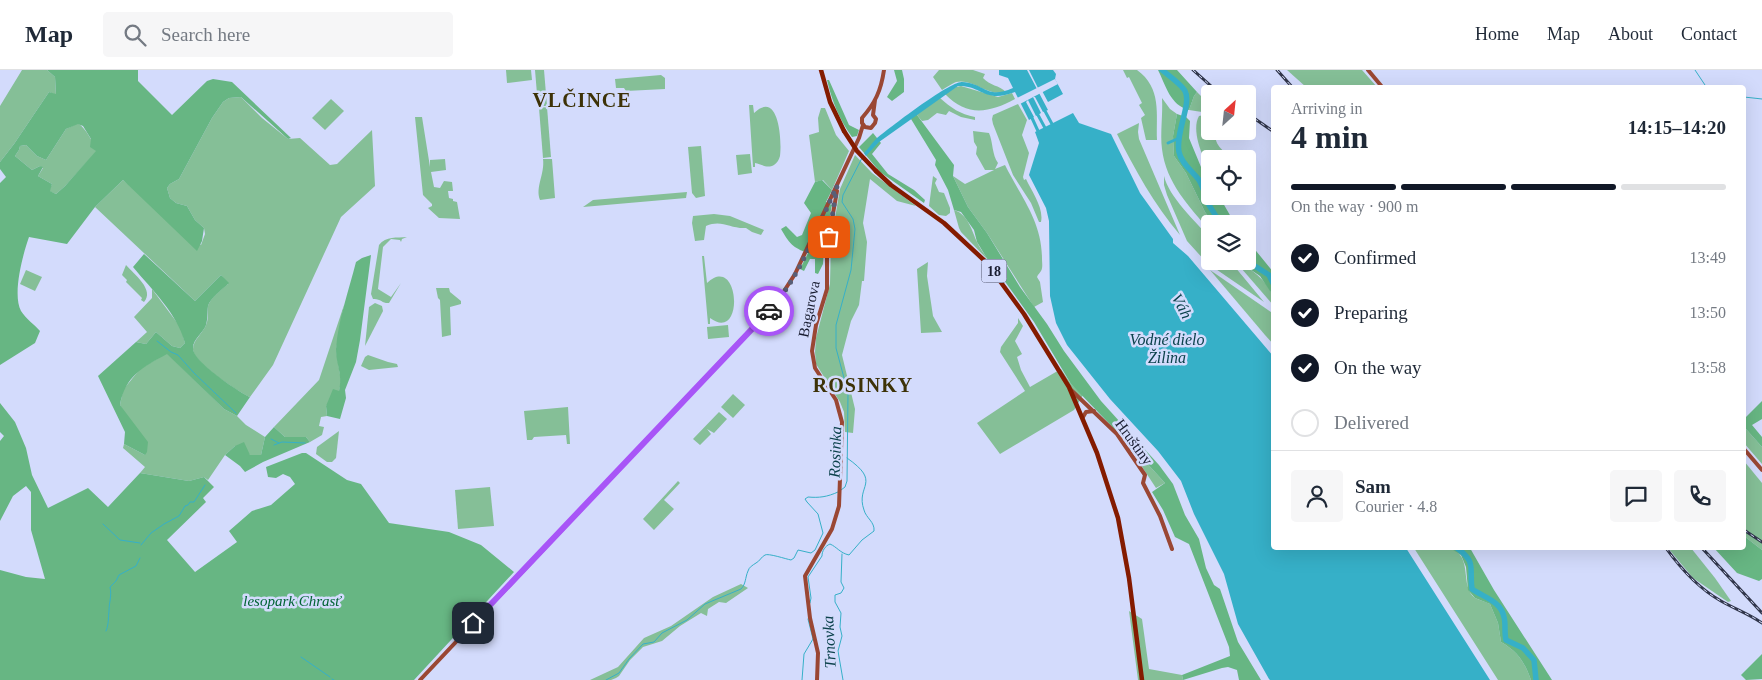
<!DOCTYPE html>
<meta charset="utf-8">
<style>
:root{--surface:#fff;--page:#f6f6f7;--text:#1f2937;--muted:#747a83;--line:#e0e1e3;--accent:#111827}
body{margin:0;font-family:Georgia,serif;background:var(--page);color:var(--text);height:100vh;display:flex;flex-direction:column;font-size:19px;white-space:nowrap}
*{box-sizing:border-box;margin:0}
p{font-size:16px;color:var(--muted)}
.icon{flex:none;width:28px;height:28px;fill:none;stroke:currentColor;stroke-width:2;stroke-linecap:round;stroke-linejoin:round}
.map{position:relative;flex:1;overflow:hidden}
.details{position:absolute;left:1271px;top:15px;width:475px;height:465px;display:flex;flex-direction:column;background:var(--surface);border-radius:5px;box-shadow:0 5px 20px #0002}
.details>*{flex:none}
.needle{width:32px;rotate:27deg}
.fabs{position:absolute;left:1201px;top:15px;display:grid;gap:10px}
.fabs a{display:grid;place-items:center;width:55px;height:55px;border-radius:5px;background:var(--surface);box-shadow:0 5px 20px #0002;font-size:25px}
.pin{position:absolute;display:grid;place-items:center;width:42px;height:42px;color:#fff;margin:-21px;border-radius:10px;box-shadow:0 2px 8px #0006}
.courier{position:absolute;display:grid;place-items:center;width:50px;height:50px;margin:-25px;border:4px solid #a855f7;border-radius:50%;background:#fff;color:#222;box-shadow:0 1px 6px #0007}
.summary em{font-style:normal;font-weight:600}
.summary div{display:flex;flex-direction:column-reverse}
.summary{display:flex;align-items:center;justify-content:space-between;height:85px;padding:0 20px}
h1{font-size:32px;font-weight:600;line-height:38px}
.bar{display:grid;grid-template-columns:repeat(4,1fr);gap:8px 5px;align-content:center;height:60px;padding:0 20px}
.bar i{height:6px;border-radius:4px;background:var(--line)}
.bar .on{background:var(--accent)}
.bar p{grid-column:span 4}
.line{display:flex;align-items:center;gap:12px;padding:0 20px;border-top:1px solid var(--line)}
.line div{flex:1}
.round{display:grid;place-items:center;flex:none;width:52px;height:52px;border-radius:5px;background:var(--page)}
ol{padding:0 20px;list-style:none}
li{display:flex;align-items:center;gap:15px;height:55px}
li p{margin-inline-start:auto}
li .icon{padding:5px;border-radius:50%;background:var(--accent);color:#fff;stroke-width:4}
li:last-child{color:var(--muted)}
li i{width:28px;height:28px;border:2px solid var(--line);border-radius:50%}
header{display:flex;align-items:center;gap:30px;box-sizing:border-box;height:70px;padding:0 25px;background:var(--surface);border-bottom:1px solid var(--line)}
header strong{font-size:24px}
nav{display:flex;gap:28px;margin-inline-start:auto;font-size:18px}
.search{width:350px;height:45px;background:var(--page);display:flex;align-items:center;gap:12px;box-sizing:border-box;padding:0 18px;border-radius:5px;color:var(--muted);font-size:19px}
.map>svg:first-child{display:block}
.green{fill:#85bf97}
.forest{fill:#67b683;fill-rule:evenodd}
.water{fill:#36b0c8}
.pier{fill:#d3dbfc}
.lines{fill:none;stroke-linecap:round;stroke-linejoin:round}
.stream{stroke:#36b0c8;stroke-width:1}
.canal{stroke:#36b0c8;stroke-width:3}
.river{stroke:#36b0c8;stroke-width:5.5}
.secondary{stroke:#9a4734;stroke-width:4}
.primary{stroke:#841b00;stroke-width:4.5}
.rail-casing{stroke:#31364b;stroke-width:3}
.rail{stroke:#d3dbfc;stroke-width:1;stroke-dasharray:4;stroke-linecap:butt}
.primary-bridge{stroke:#841b00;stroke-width:4.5}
.done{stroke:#595f77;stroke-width:5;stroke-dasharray:0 9}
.route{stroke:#a855f7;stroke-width:6}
.labels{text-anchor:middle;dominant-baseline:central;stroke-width:5;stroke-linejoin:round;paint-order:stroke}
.shield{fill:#d3dbfc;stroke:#50556d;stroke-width:1}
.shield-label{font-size:14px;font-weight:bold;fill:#181c30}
.street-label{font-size:15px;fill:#181c30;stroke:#d3dbfc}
.park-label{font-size:15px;font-style:italic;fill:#006334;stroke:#d3dbfc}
.water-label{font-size:16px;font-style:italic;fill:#0c424c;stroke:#d3dbfc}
.district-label{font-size:20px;font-weight:bold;letter-spacing:1px;fill:#3d3207;stroke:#d3dbfc}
</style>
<header>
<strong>Map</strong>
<div class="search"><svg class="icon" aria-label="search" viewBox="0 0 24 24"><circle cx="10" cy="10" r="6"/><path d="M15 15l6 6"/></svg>Search here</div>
<nav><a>Home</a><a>Map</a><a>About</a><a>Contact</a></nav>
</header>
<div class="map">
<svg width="1762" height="610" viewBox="0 0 1762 610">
<rect width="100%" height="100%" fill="#d3dbfc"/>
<g class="green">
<polygon points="22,0 47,0 55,7 56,25 49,22 14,74 0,92 0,36"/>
<polygon points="506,0 531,0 532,10 507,13"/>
<polygon points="535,0 544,0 547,36 538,36"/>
<path d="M939,0h34l12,4 -2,4c7,8 16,7 23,14 -19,5 -33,-14 -50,-10 -5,2 -9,5 -14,8l-9,-13z"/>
<path d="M1123,0h14c25,18 19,44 20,70h-11l-5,-22 4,-3 -6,-10 3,-2 -13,-26 -2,1z"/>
<polygon points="1287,0 1362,0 1377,17 1306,17"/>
<polygon points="661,5 665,8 665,19 626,21 624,18 616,18 615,9"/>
<path d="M961,16l37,11 14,-4 3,6c-26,14 -48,18 -70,-5l11,-7z"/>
<polygon points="1197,22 1210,35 1210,46 1202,42 1189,40 1194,26"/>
<path d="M241,27l21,21 26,21 12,-1 30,27 7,-1 35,-34 3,56 -34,31 -68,148 -23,32c-11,-5 -58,-35 -57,-48 0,-9 10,-16 13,-24 3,-7 1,-12 2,-19 2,-8 14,-17 20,-22l-7,-9 -26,26 -100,-94 28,-27 78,65 4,-11 -1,-6 -9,-8 -8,-14 -11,-3 -6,-5 -3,-10 3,-4 9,-5 33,-61 11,-16 6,-4z"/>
<path d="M940,28c11,10 20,16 35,19v3l-14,-3 -12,-6 -3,4 -9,-2 -9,7 -6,1 -5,-6h-2z"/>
<path d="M1162,28l8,11 7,5 -4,22 1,20 12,17 19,39 9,12h-4v7c-21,-25 -44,-48 -48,-82 -2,-16 1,-34 0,-51z"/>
<polygon points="331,29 344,41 325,60 312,48"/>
<path d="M1018,34l9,16 -5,15 7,18 -6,24 1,3 2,-1c6,13 18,29 15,43h-2l-8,-19 -18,-28 -20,-51 -1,-5 1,-4z"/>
<path d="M749,35h4l1,8c25,-24 28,28 26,43 -1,4 -3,7 -6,9 -7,4 -13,-1 -19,-2v4h-2z"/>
<polygon points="547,37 551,87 543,88 539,38"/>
<polygon points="821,38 825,38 836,65 849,81 832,120 823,110 815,112 809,65 819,62 818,48"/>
<path d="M1204,45l6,5v11h6c-3,14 7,19 17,28h-23v10c-8,-12 -19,-39 -11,-53z"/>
<polygon points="415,47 422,47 430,97 430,90 445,89 446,100 431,102 434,117 440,118 444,111 452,112 453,121 448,121 449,128 453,129 453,131 457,132 460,149 439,148 428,138 432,136 432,134 423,125"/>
<path d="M78,53c9,7 14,18 19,28l-32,35 -9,8 -7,-3 3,-7 -14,-8 5,-8 -3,-2 -8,4 -17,-14 4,-6 1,-4 6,-1 11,11 9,4 20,-31z"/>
<path d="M1139,53l-1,9 1,7 41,96c-26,-31 -45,-65 -63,-101z"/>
<path d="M973,61l16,2c4,9 3,22 9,30l-3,6 10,-4c16,32 37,56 37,94 0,3 1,9 -1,12 -1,2 -3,3 -4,6l3,5 3,20 -9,5 -47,-74 -19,-26 -15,-31 12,8 29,-14h-9l-9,-16 1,-7 -3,-5z"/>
<polygon points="701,76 705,126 696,128 692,123 688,77"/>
<polygon points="750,84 752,103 738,105 736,85"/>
<polygon points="855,85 872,103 916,136 897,131 870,109 863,153 867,172 864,211 862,211 859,235 851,251 842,285 855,339 853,363 845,362 844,342 840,332 821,302 816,294 815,282 816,268 830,214 831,171 840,119"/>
<path d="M543,89h9l3,39 -15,2c-5,-13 5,-26 3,-41z"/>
<polygon points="933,106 937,109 935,113 939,122 944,123 950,138 950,143 946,146 939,145 929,136"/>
<path d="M1164,106c5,21 31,45 46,62v23h20l34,41 -57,-39 -20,-22 -20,-46 -3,-10z"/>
<polygon points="687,122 686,128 583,137 593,130"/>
<path d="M954,140c14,4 18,21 23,32 3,7 8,12 11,18l-27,-28 -2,-4z"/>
<path d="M714,144l16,2 34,14 -3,5 -9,-3 -6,-4c-16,1 -24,-9 -40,-2l-2,14 -9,1 -3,-18 1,-7z"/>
<path d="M407,167l-5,2 -1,3 -1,-2 -9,-1 -8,8 -5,42 13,8 10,-14 -12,20c-6,1 -9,-5 -16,-4l-2,-5 8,-49c7,-9 18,-7 28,-8z"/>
<path d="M702,186h2l3,27c33,-31 38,61 3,35v6h-2z"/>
<path d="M1235,191h3c17,11 36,24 36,45z"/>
<polygon points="928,192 927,206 933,246 942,262 921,263 917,199"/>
<path d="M126,195c8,9 29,25 18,37l-3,-2 1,-2 -16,-16 1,-2 -5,-5z"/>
<polygon points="26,200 42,207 35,221 20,214"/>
<polygon points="1210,200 1274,244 1274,275 1265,265"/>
<polygon points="436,218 449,218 450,222 461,231 461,234 450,237 451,265 442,267 440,230 438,228"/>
<polygon points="152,219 181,258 185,273 180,278 172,276 156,262 146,274 136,272 147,262 134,247 152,228"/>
<polygon points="375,233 382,236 383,241 365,276 369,237"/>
<polygon points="344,235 336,280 341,311 339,322 326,336 327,346 321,347 319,356 324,357 322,365 310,372 306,367 285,367 274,357 319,310"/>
<polygon points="1018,248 1023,256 1015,271 1022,284 1017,287 1021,300 1030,317 1061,299 1071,314 1083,325 1074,340 1000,384 977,353 1025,321 1000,282 1001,277 1018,253"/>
<polygon points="728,255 729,267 708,269 707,257"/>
<polygon points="167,283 224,339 237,346 246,355 265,367 261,385 250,385 235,376 225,385 208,410 204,407 189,411 140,403 145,397 123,378 124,374 145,385 120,335 123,320 140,299"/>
<polygon points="368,285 388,292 397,294 398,297 369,300 361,296 365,287"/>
<polygon points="733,324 745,335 733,348 721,337"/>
<polygon points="568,337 570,374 567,374 566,365 534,367 532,370 527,370 524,341"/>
<polygon points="719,342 727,349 714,363 707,359 711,364 700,375 693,369"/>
<polygon points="1744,354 1746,359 1762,377 1762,394 1744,373"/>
<polygon points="339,361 336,388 332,392 327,392 316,384 317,377"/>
<polygon points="1133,383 1144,390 1165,413 1156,418"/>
<polygon points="1744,391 1762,413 1762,480 1744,466"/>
<polygon points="678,411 680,413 664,430 674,439 654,460 643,449"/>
<polygon points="490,417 494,456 458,459 455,420"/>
<path d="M1414,478c9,0 28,-3 36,0 24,8 9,38 25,50 4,2 11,4 15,6l8,19 3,19c17,10 23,19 30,38h-33z"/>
<polygon points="1668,478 1691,478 1715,508 1731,531 1728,532 1693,508"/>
<polygon points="741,514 748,518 726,533 719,532 708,539 707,546 701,543 680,556 662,571 643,577 630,590 619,606 616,608 611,610 590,610 618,597 644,568 671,556 713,527"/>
<polygon points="1129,541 1142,549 1149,599 1182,605 1183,610 1138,610"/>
</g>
<g class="forest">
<path d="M47,0h91v11l34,34 35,-34 6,-2 19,3 59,56 -3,1 -47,-42 -12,1 -6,4 -11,16 -33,61 -9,5 -3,4 3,10 6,5 11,3 8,14 9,8 -2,13 -5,10 -74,-71 -28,27 -28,37 -38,-7c-6,17 -17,57 -8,74 5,8 13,13 19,20l-5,12 -35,22v-182l6,-6 -6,-8v-7l14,-18 35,-52 7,2 -1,-17zM78,54l5,2 8,13 -1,8 6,4 -31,35 -9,8 -6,-3 2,-7 -14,-8 5,-9 -3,-1 -8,4 -17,-14 4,-6 1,-4 6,-1 11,11 9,4 20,-31z"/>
<polygon points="894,0 902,0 904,9 904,22 892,31 887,27 897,11"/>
<path d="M1158,0h19l20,22 -3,4 -5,14c-19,-5 -23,-24 -31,-40z"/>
<path d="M827,10h2l20,45 10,5 -2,6 -5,1c-13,-18 -20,-36 -25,-57z"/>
<polygon points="1177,44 1186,47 1190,51 1189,68 1201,97 1210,112 1210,126 1219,126 1235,154 1214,154 1205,142 1186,103 1174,86 1173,66"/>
<polygon points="915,45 917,45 954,95 953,106 968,137 987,163 1020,217 1047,254 1064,281 1101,331 1159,395 1173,414 1185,445 1199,469 1206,498 1214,515 1220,519 1238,572 1261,610 1239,610 1237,600 1228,597 1222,598 1183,610 1182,605 1230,586 1229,577 1189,474 1175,467 1163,440 1152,422 1165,413 1144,390 1133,383 1125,370 1071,314 1034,252 1006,213 988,190 977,172 974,160 961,142 954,140 948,120 935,95 936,90 911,49"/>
<polygon points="873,63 881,73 872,84 888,104 914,120 925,130 924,133 880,102 859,77"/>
<path d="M822,110l10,10 -6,12 6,3 -8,41 -1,18 -5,10 -3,-1v-14h-5l-6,12 -4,-2 8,-16c-15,-5 -19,-10 -27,-24l5,-3 11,11 5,-2 9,-22 -7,-10 11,-21z"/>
<polygon points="1248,171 1274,203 1274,227 1260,206 1238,191 1248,191"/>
<path d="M144,184l51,47 26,-26 8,8c-6,6 -19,15 -21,23 -1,7 0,12 -2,19 -3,8 -13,14 -13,23 -1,13 46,44 57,49l-13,19 -13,-7 -57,-55c-24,13 -42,22 -47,51l28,37 -1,10 -2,3 -21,-11 1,-12 -27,-56 38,-34 10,2 10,-12 16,14 8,2 5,-5c-8,-30 -33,-53 -52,-76z"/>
<path d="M371,185l-11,85 -4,22 -11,28 1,8 -6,21 -13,-3 -1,-10 7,-17 6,2c4,-17 -3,-26 -3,-42 2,-29 13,-59 20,-87l6,-4z"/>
<polygon points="1762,331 1762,349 1752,355 1762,367 1762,377 1746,359 1744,349"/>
<polygon points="0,333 15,352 26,378 32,405 48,438 88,418 108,437 140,403 189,411 204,407 214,417 203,428 206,432 167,470 195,502 237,472 229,461 252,441 271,435 295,414 290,407 283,404 276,408 268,407 266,397 302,383 306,383 347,410 361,414 389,453 449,462 481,475 514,502 414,610 0,610 0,500 26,507 45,509 31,460 31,422 26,416 13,426 0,451 0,371 4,366 0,362"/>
<polygon points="274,357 285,367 306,367 310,372 263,392 245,402 240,396 225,385 235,376 244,372 250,385 261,385 265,367"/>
<polygon points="1744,466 1762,480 1762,509 1759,511 1737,503 1714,478 1744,478"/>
<path d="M1450,478h20l24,42 58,90h-21c-7,-19 -13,-28 -30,-38l-3,-19 -8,-19 -15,-6 -7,-8 -2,-23 -5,-12z"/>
<polygon points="1762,584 1762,609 1746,610 1741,605"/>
</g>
<g class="water">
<path d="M999,0h28l21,40 -5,2 -8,-15h-2l8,16 -5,3 -8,-16 -2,2 8,15 -5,3 -14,-28c-31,12 -33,-7 -57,-6l-79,56 -13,14 -2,-3c4,-4 8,-10 12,-14 12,-10 74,-58 86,-57 23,1 24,18 51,6l-5,-10 -9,-3z"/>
<polygon points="1029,0 1053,0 1056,4 1055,9 1063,24 1048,32 1040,17 1038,18"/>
<polygon points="1073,43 1079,53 1111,64 1140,123 1173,169 1173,173 1188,186 1274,287 1274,478 1406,478 1490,610 1270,610 1269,609 1238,554 1224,504 1194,444 1181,411 1158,381 1110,329 1067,275 1056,253 1050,226 1049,151 1046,138 1029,105 1039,73 1035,62"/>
</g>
<polygon class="pier" points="1055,9 1058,14 1020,34 1017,28"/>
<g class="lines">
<g class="stream">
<polyline points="1695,0 1707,18"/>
<polyline points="1744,27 1762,29"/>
<polyline points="157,271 171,282 178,285 194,303 236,343"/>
<polyline points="271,369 279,373"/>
<polyline points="274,375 282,372 305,373"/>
<polyline points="841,420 845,417 847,411 848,323 836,278 836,255 851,200 855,159 853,149 842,132 843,125 862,88"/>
<polyline points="103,454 120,470 140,473"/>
<polyline points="141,475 151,463 164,454 179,446 185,436 188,435 190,432 194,432 205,415"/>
<polyline points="842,484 841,512 844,518 841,523 835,525 835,532 841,543 840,557 842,566 838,581 843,610"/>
<path d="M810,533l1,-5 -3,-21 14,-21c0,-5 3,-10 8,-12 7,3 10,9 19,11l13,-15 12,-9c1,-9 -8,-13 -10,-21 -9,-25 19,-27 -17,-52"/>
<path d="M106,561c3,-7 2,-12 3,-20 0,-9 3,-15 1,-24l6,-6 3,-6 17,-9 4,-8"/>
<polyline points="301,587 330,607"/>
<polyline points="332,609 334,610"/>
<path d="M606,610l13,-7 10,-14 14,-15 11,-2 8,-9 25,-13 18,-16 36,-15c5,-5 4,-11 7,-18 1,-4 5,-6 8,-8 4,-2 5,-6 9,-8 3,-2 21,4 26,5l3,-2 4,-8 13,3 4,-3 8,-17 -5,-19 -11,-12 -2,-3 3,-2c11,1 19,0 30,-5"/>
<polyline points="802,610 804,584 813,569 808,549"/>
</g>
<g class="canal">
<polyline points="1045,41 1052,54"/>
<polyline points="1038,45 1045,58"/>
<polyline points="1032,48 1038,61"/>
<polyline points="1168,73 1177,69"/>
</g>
<g class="river">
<path d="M1162,0c6,5 20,15 23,21 7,13 -10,42 -6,61 2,11 13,19 20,28 5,8 6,16 10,25 4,7 8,13 13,19"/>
<polyline points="1247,191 1269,205 1274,215"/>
<path d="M1457,478c20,15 12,19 15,41 11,8 29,12 32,28 2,7 0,15 2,23l17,8 11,12 2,20"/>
</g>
<g class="secondary">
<polyline points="1368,0 1383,18"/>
<path d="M875,30l-2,15 3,4 -1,4 -4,5 -6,-1 -3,-4v-5c13,-15 19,-27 22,-48"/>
<polyline points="1070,319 1117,364 1145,405 1143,413 1160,446 1172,479"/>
<polyline points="1083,347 1086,342 1094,341"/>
<polyline points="1744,379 1762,400"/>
<polyline points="420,610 777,232 795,204 859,68 863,55"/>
<polyline points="817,610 818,583 810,548 805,506 832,459 839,436 842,352 836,330 815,298 812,281 816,255 827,219 827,177 837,121"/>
</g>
<g class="primary">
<polyline points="821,0 830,32 844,61"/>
<polyline points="876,101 891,115 944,153 986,192 1024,244 1069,317 1097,383 1118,448 1129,508 1142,610"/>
</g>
<defs>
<g id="rail">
<polyline points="1193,0 1220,24"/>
<polyline points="1277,0 1293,18"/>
<polyline points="1248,44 1274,62"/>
<polyline points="1744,460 1762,472"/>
<path d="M1666,478c15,21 32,40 55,53 14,8 28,13 41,22"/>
<polyline points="1702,478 1762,543"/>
</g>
</defs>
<use href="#rail" class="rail-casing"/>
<use href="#rail" class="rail"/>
<polyline class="primary-bridge" points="844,61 857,81 876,101"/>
</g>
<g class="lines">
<path class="done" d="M769,241c32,-35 48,-83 68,-125l-8,51"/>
<polyline class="route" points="473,553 769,241"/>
</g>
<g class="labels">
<rect class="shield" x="981.5" y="189.5" width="25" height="23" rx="4"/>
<g class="shield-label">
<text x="994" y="201">18</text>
</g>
<g class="street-label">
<text transform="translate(809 239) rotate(-78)">Bagarova</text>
<text transform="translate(1134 372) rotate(54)">Hruštiny</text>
</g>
<g class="park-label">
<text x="292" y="531">lesopark Chrasť</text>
</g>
<g class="water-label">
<text transform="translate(1182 236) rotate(62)">Váh</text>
<text x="1167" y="269">Vodné dielo<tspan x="1167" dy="18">Žilina</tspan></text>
<text transform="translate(835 382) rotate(-88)">Rosinka</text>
<text transform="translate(829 572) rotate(-93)">Trnovka</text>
</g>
<g class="district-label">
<text x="582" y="30">VLČINCE</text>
<text x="863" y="315">ROSINKY</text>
</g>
</g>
</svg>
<div class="fabs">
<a><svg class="needle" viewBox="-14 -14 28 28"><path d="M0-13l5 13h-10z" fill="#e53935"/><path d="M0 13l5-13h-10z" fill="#747a83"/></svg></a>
<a><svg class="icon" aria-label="locate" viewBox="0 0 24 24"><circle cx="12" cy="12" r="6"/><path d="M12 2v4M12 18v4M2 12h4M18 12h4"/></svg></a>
<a><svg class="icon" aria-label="layers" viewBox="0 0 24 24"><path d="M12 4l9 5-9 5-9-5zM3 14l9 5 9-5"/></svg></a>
</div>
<div class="pin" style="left:829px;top:167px;background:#ea580c"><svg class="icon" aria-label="bag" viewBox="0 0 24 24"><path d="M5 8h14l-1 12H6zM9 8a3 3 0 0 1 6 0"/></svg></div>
<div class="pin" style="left:473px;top:553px;background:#1f2937"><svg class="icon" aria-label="home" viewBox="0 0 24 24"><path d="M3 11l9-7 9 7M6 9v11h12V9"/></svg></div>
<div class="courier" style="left:769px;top:241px"><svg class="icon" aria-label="car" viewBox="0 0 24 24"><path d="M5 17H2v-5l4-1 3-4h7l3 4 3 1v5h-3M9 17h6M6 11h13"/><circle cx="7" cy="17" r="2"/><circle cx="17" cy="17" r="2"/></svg></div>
<section class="details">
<div class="summary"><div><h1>4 min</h1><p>Arriving in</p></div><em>14:15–14:20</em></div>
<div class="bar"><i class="on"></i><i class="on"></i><i class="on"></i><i></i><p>On the way · 900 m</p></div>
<ol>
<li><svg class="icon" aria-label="check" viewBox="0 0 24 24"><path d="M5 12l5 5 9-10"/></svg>Confirmed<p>13:49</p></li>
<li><svg class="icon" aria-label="check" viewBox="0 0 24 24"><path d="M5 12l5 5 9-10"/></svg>Preparing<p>13:50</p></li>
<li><svg class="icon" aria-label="check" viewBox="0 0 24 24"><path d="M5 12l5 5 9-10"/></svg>On the way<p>13:58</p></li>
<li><i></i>Delivered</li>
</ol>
<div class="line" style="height:90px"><a class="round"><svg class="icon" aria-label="person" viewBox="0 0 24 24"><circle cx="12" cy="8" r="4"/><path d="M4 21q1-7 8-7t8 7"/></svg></a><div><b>Sam</b><p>Courier · 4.8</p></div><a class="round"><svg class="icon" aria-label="chat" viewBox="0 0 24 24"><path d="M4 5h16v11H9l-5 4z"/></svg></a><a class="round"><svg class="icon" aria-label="phone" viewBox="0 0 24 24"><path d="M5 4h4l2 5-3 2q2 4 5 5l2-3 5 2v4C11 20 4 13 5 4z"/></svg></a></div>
</section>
</div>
